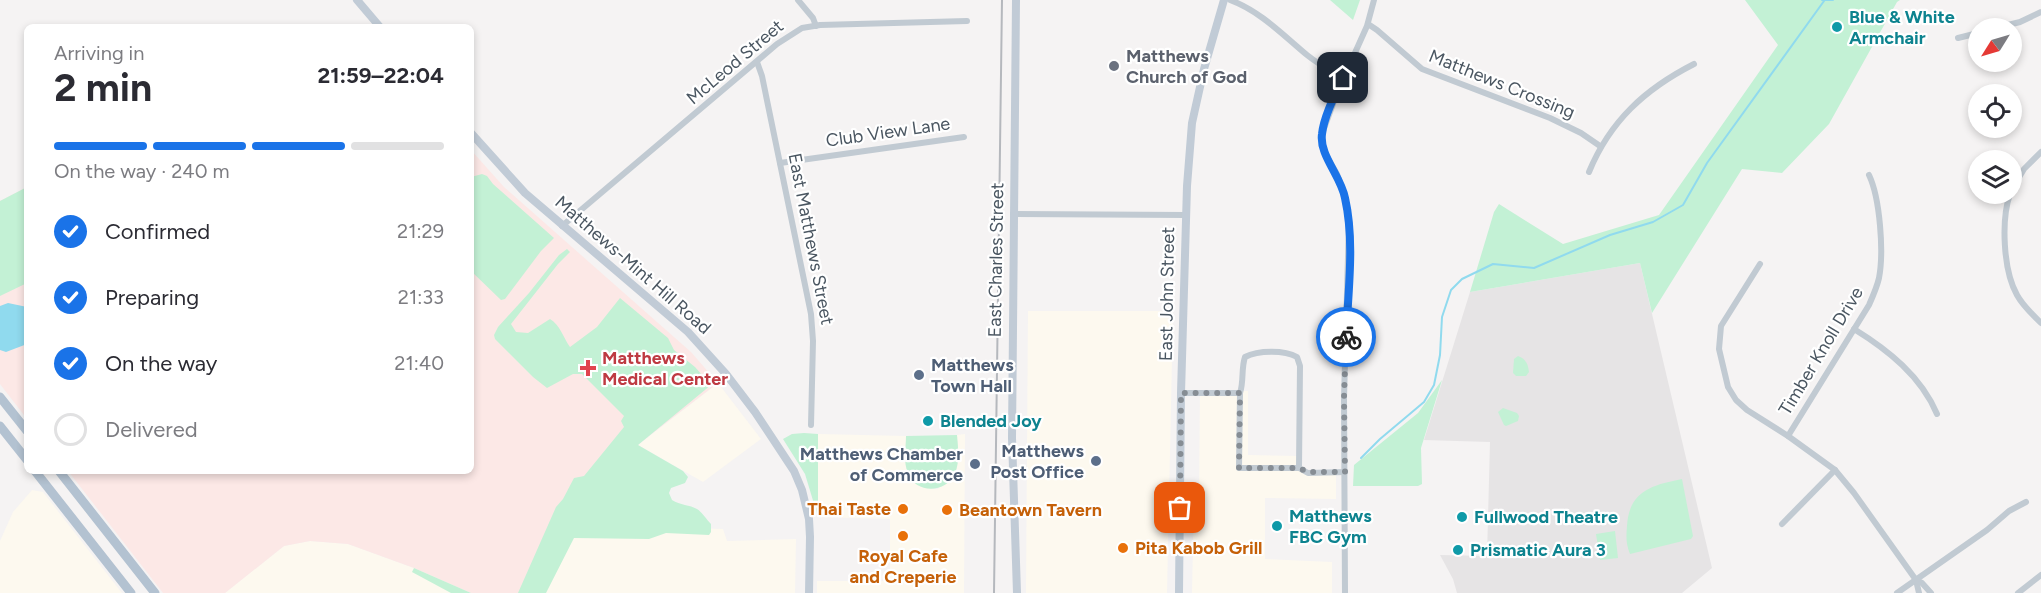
<!DOCTYPE html>
<meta charset="utf-8">
<style>
:root{--surface:#fff;--page:#f2f2f3;--text:#2b2b33;--muted:#7c7c81;--line:#e1e1e2;--accent:#1a73e8}
body{margin:0;font-family:Figtree,sans-serif;background:var(--page);color:var(--text);height:100vh;display:flex;flex-direction:column;font-size:22px;white-space:nowrap}
*{box-sizing:border-box;margin:0}
p{font-size:20px;color:var(--muted)}
.icon{flex:none;width:33px;height:33px;fill:none;stroke:currentColor;stroke-width:2;stroke-linecap:round;stroke-linejoin:round}
.map{position:relative;flex:1;overflow:hidden}
.side{position:absolute;left:24px;top:24px;width:450px;height:450px;display:flex;flex-direction:column;background:var(--surface);border-radius:9px;box-shadow:0 3px 9px #0003}
.side>*{flex:none}
.needle{width:39px;rotate:233deg}
.tools{position:absolute;left:1968px;top:18px;display:grid;gap:12px}
.tools a{display:grid;place-items:center;width:54px;height:54px;border-radius:50%;background:var(--surface);box-shadow:0 3px 9px #0003;font-size:30px}
.pin{position:absolute;display:grid;place-items:center;width:51px;height:51px;color:#fff;margin:-26px;border-radius:12px;box-shadow:0 3px 9px #0006}
.courier{position:absolute;display:grid;place-items:center;width:60px;height:60px;margin:-30px;border:4px solid #1a73e8;border-radius:50%;background:#fff;color:#222;box-shadow:0 2px 8px #0007}
.summary em{font-style:normal;font-weight:700}
.summary div{display:flex;flex-direction:column-reverse}
.summary{display:flex;align-items:center;justify-content:space-between;height:102px;padding:0 30px}
h1{font-size:39px;font-weight:700;line-height:45px}
.bar{display:grid;grid-template-columns:repeat(4,1fr);gap:9px 6px;align-content:center;height:72px;padding:0 30px}
.bar i{height:8px;border-radius:4px;background:var(--line)}
.bar .on{background:var(--accent)}
.bar p{grid-column:span 4}
ol{padding:0 30px;list-style:none}
li{display:flex;align-items:center;gap:18px;height:66px}
li p{margin-inline-start:auto}
li .icon{padding:6px;border-radius:50%;background:var(--accent);color:#fff;stroke-width:4}
li:last-child{color:var(--muted)}
li i{width:33px;height:33px;border:3px solid var(--line);border-radius:50%}
.map>svg:first-child{display:block}
.commercial{fill:#fdf9ef}
.education{fill:#e6e4e5}
.medical{fill:#fce8e6}
.green{fill:#c3f1d5}
.water{fill:#90daee}
.lines{fill:none;stroke-linecap:round;stroke-linejoin:round}
.stream{stroke:#90daee;stroke-width:2}
.street{stroke:#c1cad2;stroke-width:6}
.secondary{stroke:#c1cbd6;stroke-width:8}
.primary{stroke:#b3c2d1;stroke-width:9}
.rail{stroke:#b5b8bd;stroke-width:2}
.done{stroke:#868d94;stroke-width:6;stroke-dasharray:0 10.8}
.route{stroke:#1a73e8;stroke-width:8}
.culture-dot{fill:#0f9aa8;stroke:#fff;stroke-width:2}
.worship-dot{fill:#6b7280;stroke:#fff;stroke-width:2}
.health-dot{fill:#e0444e;stroke:#fff;stroke-width:2}
.service-dot{fill:#5c6f8a;stroke:#fff;stroke-width:2}
.food-dot{fill:#e8710a;stroke:#fff;stroke-width:2}
.labels{text-anchor:middle;dominant-baseline:central;stroke-width:4.5;stroke-linejoin:round;paint-order:stroke}
.culture-label{font-size:18px;font-weight:bold;fill:#0d838f;stroke:#fff;text-anchor:start}
.worship-label{font-size:18px;font-weight:bold;fill:#5b616d;stroke:#fff;text-anchor:start}
.street-label{font-size:18px;fill:#4a5661;stroke:#fff}
.health-label{font-size:18px;font-weight:bold;fill:#be3a42;stroke:#fff;text-anchor:start}
.service-label{font-size:18px;font-weight:bold;fill:#4e5e75;stroke:#fff;text-anchor:end}
.food-label{font-size:18px;font-weight:bold;fill:#c56008;stroke:#fff;text-anchor:start}
</style>
<div class="map">
<svg width="2041" height="593" viewBox="0 0 2041 593">
<rect width="100%" height="100%" fill="#f5f3f3"/>
<g class="commercial">
<polygon points="1028,311 1173,311 1167,593 1026,593"/>
<polygon points="718,383 761,439 703,482 638,445"/>
<polygon points="1200,390 1248,391 1248,455 1298,456 1298,470 1336,470 1336,499 1265,498 1265,559 1332,562 1332,593 1192,593 1194,497 1199,497"/>
<polygon points="818,434 906,436 906,465 916,484 932,489 938,489 958,462 957,435 965,434 964,593 817,593 817,581 890,581 890,519 818,517"/>
<polygon points="32,490 43,492 122,593 0,593 0,541 13,512"/>
<polygon points="649,527 723,529 727,541 796,539 795,593 543,593 570,533"/>
<polygon points="310,541 348,544 414,568 471,593 225,593 284,546"/>
</g>
<polygon class="education" points="1640,263 1712,568 1682,593 1457,593 1453,579 1440,555 1487,556 1490,442 1424,440 1470,292"/>
<g class="medical">
<polygon points="471,150 504,187 691,352 718,383 607,468 543,593 471,593 414,568 348,544 310,541 284,546 225,593 163,593 68,471 471,471"/>
<polygon points="27,187 27,419 0,384 0,201"/>
</g>
<g class="green">
<polygon points="1330,0 1360,0 1353,20"/>
<polygon points="1745,0 1900,0 1897,2 1829,124 1782,173 1742,169 1652,313 1640,263 1470,292 1494,212 1499,204 1563,244 1659,215 1778,45"/>
<polygon points="482,174 487,176 493,184 554,238 541,251 505,299 501,300 471,271 471,177"/>
<polygon points="27,187 27,283 0,296 0,201"/>
<path d="M567,249l3,3 -12,12 -47,60 5,8 12,1 22,-14c10,6 13,18 20,28l27,-20 23,-29 48,40 6,12 21,17 16,18 -73,60 45,26 5,6 -3,6 -14,5 -2,5 3,7c8,5 18,5 25,9 5,3 9,10 14,15v8l-2,3 -43,-2 -17,6 -75,-1 -28,55h-28l38,-86 7,-8 11,-21 10,-2 40,-49 -3,-6 3,-5 -42,-42h-9l-26,14 -14,-11 -38,-38 -1,-4 4,-8 31,-34 30,-38z"/>
<path d="M1518,356c8,3 10,8 11,16l-3,4h-10l-3,-3 1,-14z"/>
<polygon points="1442,380 1421,448 1422,484 1418,486 1353,486 1354,465 1418,413"/>
<polygon points="1503,408 1517,413 1519,416 1518,421 1506,426 1504,425 1498,412"/>
<polygon points="804,433 818,434 818,517 805,474 783,439 792,434"/>
<path d="M957,435c1,12 3,27 -2,38 -8,20 -39,22 -47,0 -5,-11 -2,-26 -2,-37z"/>
<path d="M1682,479l11,57 -2,3 -61,15c-4,-10 -4,-17 -3,-28 2,-35 25,-41 55,-47z"/>
<polygon points="1615,531 1618,558 1600,560 1596,534"/>
<polygon points="414,568 471,593 451,593 412,572"/>
</g>
<polygon class="water" points="8,303 27,307 27,344 6,352 0,350 0,306"/>
<g class="lines">
<g class="stream">
<polyline points="1822,0 1833,0"/>
<polyline points="1361,458 1380,439 1424,402 1434,385 1440,355 1442,317 1451,290 1462,279 1493,264 1534,268 1610,235 1653,222 1683,205 1707,163 1824,1"/>
</g>
<g class="street">
<polyline points="798,0 813,18 816,26"/>
<path d="M1230,0c30,11 53,35 77,55 11,9 24,16 36,23"/>
<polyline points="1368,24 1377,30 1422,69 1550,118 1581,133 1600,146"/>
<polyline points="1996,28 2020,22 2041,12"/>
<polyline points="1958,38 1978,33"/>
<polyline points="757,62 762,76 811,314 813,341 811,425"/>
<polyline points="780,163 964,137"/>
<path d="M1589,172c21,-51 56,-83 105,-108"/>
<polyline points="2012,189 2024,169 2041,152"/>
<path d="M2010,194c-9,26 -7,76 7,101 6,11 15,19 24,28"/>
<polyline points="1013,214 1186,215"/>
<polyline points="562,226 777,44 802,28 820,25 967,21"/>
<polyline points="1760,264 1721,326 1719,349 1728,387 1736,400 1747,410 1788,436 1835,470 1854,493 1916,580 1919,593"/>
<path d="M1854,329c34,21 67,47 83,85"/>
<polyline points="1181,393 1240,393"/>
<path d="M1788,436l81,-131c4,-9 8,-18 10,-27 5,-26 1,-80 -10,-103"/>
<path d="M1299,468l1,-102 -3,-9c-12,-7 -39,-7 -52,0 -4,12 -1,24 -5,36l-1,75h60l9,5 37,-1"/>
<polyline points="1782,524 1835,470"/>
<polyline points="1916,580 1922,583 1931,593"/>
<polyline points="1345,593 1344,398 1349,222 1345,196 1337,174 1323,150 1322,134 1337,93 1367,26 1374,0"/>
<polyline points="1897,593 1987,530 2009,511 2026,502"/>
<polyline points="2018,593 2041,575"/>
</g>
<g class="secondary">
<polyline points="357,0 380,27"/>
<polyline points="1016,0 1012,438 1017,593"/>
<polyline points="471,133 525,193 688,332 726,374 755,412 794,471 802,490 809,519 810,537 809,593"/>
<polyline points="1179,593 1181,393 1187,186 1192,123 1204,69 1224,0"/>
</g>
<g class="primary">
<polyline points="0,397 27,431"/>
<polyline points="0,426 27,460"/>
<polyline points="35,471 131,593"/>
<polyline points="59,471 155,593"/>
</g>
<polyline class="rail" points="994,593 1002,0"/>
</g>
<g class="lines">
<polyline class="done" points="1180,508 1181,393 1240,393 1239,468 1299,468 1308,472 1345,472 1344,398 1346,337"/>
<path class="route" d="M1343,78c-8,17 -19,38 -21,56 -3,21 19,42 23,64 10,44 3,94 1,139"/>
</g>
<g class="culture-dot">
<circle cx="1837" cy="27" r="6"/>
<circle cx="928" cy="421" r="6"/>
<circle cx="1462" cy="517" r="6"/>
<circle cx="1277" cy="526" r="6"/>
<circle cx="1458" cy="550" r="6"/>
</g>
<circle class="worship-dot" cx="1114" cy="66" r="6"/>
<path class="health-dot" d="M585 359h6v6h6v6h-6v6h-6v-6h-6v-6h6z"/>
<g class="service-dot">
<circle cx="919" cy="375" r="6"/>
<circle cx="1096" cy="461" r="6"/>
<circle cx="975" cy="464" r="6"/>
</g>
<g class="food-dot">
<circle cx="903" cy="509" r="6"/>
<circle cx="947" cy="510" r="6"/>
<circle cx="903" cy="536" r="6"/>
<circle cx="1123" cy="548" r="6"/>
</g>
<g class="labels">
<g class="culture-label">
<text x="1849" y="17">Blue &amp; White<tspan x="1849" dy="21">Armchair</tspan></text>
<text x="940" y="421">Blended Joy</text>
<text x="1289" y="516">Matthews<tspan x="1289" dy="21">FBC Gym</tspan></text>
<text x="1474" y="517">Fullwood Theatre</text>
<text x="1470" y="550">Prismatic Aura 3</text>
</g>
<g class="worship-label">
<text x="1126" y="56">Matthews<tspan x="1126" dy="21">Church of God</tspan></text>
</g>
<g class="street-label">
<text transform="translate(735 62) rotate(-40)">McLeod Street</text>
<text transform="translate(1502 84) rotate(22)">Matthews Crossing</text>
<text transform="translate(888 132) rotate(-8)">Club View Lane</text>
<text transform="translate(811 239) rotate(79)">East Matthews Street</text>
<text transform="translate(996 260) rotate(-89)">East Charles Street</text>
<text transform="translate(633 265) rotate(41)">Matthews-Mint Hill Road</text>
<text transform="translate(1167 294) rotate(-89)">East John Street</text>
<text transform="translate(1821 351) rotate(-59)">Timber Knoll Drive</text>
</g>
<g class="health-label">
<text x="602" y="358">Matthews<tspan x="602" dy="21">Medical Center</tspan></text>
</g>
<g class="service-label">
<text x="931" y="365" text-anchor="start">Matthews<tspan x="931" dy="21">Town Hall</tspan></text>
<text x="1084" y="451">Matthews<tspan x="1084" dy="21">Post Office</tspan></text>
<text x="963" y="454">Matthews Chamber<tspan x="963" dy="21">of Commerce</tspan></text>
</g>
<g class="food-label">
<text x="891" y="509" text-anchor="end">Thai Taste</text>
<text x="959" y="510">Beantown Tavern</text>
<text x="1135" y="548">Pita Kabob Grill</text>
<text x="903" y="556" text-anchor="middle">Royal Cafe<tspan x="903" dy="21">and Creperie</tspan></text>
</g>
</g>
</svg>
<div class="tools">
<a><svg class="needle" viewBox="-14 -14 28 28"><path d="M0-13l5 13h-10z" fill="#e53935"/><path d="M0 13l5-13h-10z" fill="#7c7c81"/></svg></a>
<a><svg class="icon" aria-label="locate" viewBox="0 0 24 24"><circle cx="12" cy="12" r="6"/><path d="M12 2v4M12 18v4M2 12h4M18 12h4"/></svg></a>
<a><svg class="icon" aria-label="layers" viewBox="0 0 24 24"><path d="M12 4l9 5-9 5-9-5zM3 14l9 5 9-5"/></svg></a>
</div>
<div class="pin" style="left:1180px;top:508px;background:#ea580c"><svg class="icon" aria-label="bag" viewBox="0 0 24 24"><path d="M5 8h14l-1 12H6zM9 8a3 3 0 0 1 6 0"/></svg></div>
<div class="pin" style="left:1343px;top:78px;background:#1f2937"><svg class="icon" aria-label="home" viewBox="0 0 24 24"><path d="M3 11l9-7 9 7M6 9v11h12V9"/></svg></div>
<div class="courier" style="left:1346px;top:337px"><svg class="icon" aria-label="bike" viewBox="0 0 24 24"><circle cx="6" cy="16" r="4"/><circle cx="18" cy="16" r="4"/><path d="M6 16l4-8h5l3 8M10 8l3 8H6M13 5h3"/></svg></div>
<section class="side">
<div class="summary"><div><h1>2 min</h1><p>Arriving in</p></div><em>21:59–22:04</em></div>
<div class="bar"><i class="on"></i><i class="on"></i><i class="on"></i><i></i><p>On the way · 240 m</p></div>
<ol>
<li><svg class="icon" aria-label="check" viewBox="0 0 24 24"><path d="M5 12l5 5 9-10"/></svg>Confirmed<p>21:29</p></li>
<li><svg class="icon" aria-label="check" viewBox="0 0 24 24"><path d="M5 12l5 5 9-10"/></svg>Preparing<p>21:33</p></li>
<li><svg class="icon" aria-label="check" viewBox="0 0 24 24"><path d="M5 12l5 5 9-10"/></svg>On the way<p>21:40</p></li>
<li><i></i>Delivered</li>
</ol>
</section>
</div>
